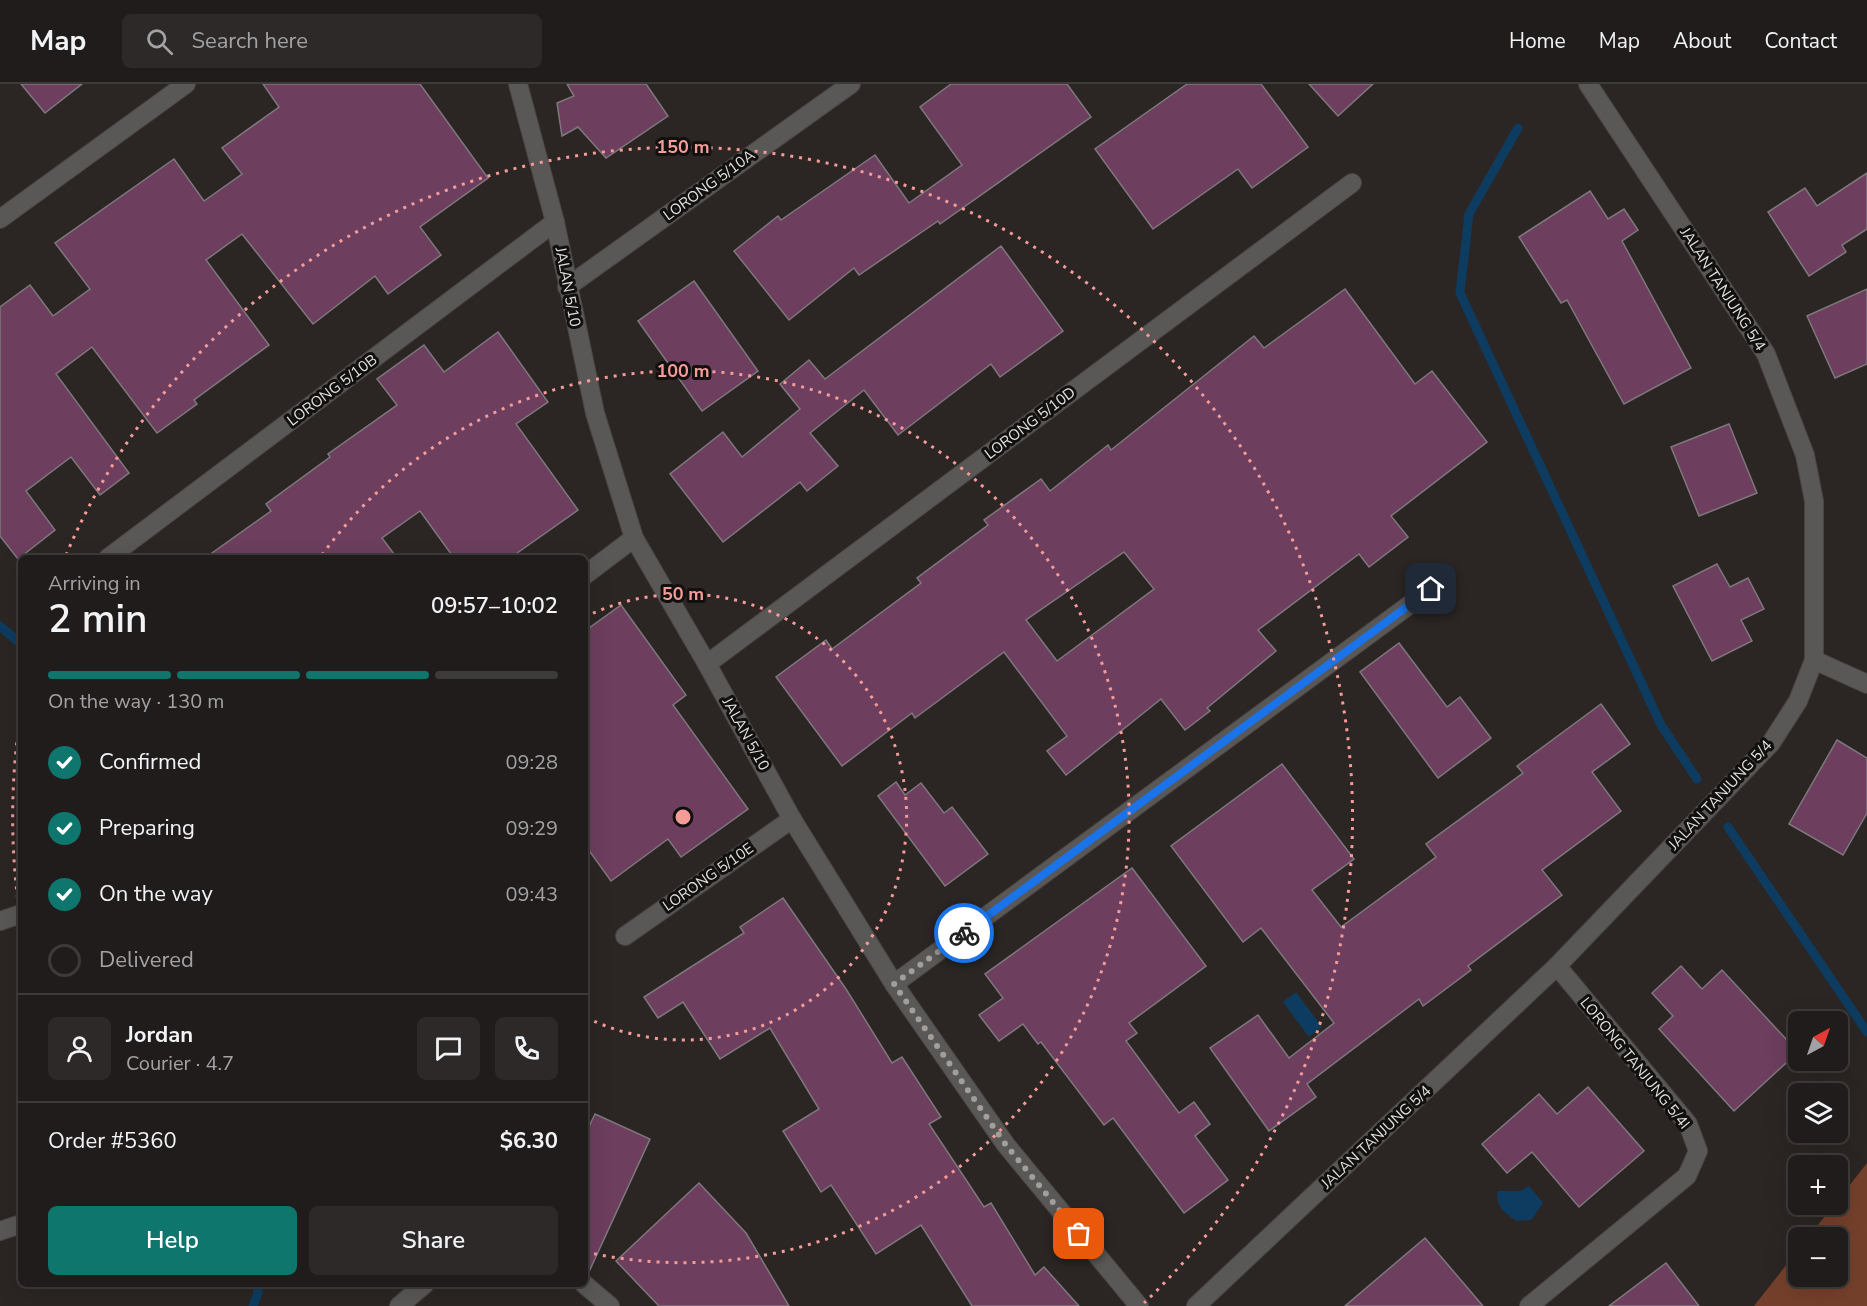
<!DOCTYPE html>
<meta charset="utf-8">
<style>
:root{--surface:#201c1b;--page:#2d2928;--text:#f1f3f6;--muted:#a2a1a3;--line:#3d3a3a;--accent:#0f766e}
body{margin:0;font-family:"Nunito Sans",sans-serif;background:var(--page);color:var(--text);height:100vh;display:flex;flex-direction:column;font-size:22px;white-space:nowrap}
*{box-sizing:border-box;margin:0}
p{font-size:20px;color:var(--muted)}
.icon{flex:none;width:33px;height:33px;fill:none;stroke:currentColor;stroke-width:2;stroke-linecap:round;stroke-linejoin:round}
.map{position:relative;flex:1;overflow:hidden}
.drawer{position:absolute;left:18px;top:471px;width:570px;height:732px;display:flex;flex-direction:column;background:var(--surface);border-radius:9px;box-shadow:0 6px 24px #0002,0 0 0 2px var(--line)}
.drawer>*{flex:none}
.needle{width:39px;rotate:40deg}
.controls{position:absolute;left:1788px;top:927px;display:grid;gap:12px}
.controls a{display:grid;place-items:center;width:60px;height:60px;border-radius:9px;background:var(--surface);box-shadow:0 6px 24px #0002,0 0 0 2px var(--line);font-size:30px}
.pin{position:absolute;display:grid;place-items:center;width:51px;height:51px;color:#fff;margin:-26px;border-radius:12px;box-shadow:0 3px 9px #0006}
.courier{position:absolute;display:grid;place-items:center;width:60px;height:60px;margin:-30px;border:4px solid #1a73e8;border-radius:50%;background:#fff;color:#222;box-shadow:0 2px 8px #0007}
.overview em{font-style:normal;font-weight:600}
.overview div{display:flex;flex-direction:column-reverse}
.overview{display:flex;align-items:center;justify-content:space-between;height:102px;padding:0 30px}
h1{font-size:39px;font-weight:600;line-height:45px}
.bar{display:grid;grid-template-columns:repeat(4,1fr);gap:9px 6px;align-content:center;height:72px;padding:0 30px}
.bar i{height:8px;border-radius:4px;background:var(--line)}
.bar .current{background:var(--accent)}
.bar p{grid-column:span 4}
.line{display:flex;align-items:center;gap:15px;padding:0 30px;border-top:2px solid var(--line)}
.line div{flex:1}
.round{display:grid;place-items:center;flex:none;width:63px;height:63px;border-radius:9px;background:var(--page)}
ol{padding:0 30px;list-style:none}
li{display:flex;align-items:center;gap:18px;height:66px}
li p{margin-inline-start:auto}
li .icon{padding:6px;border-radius:50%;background:var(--accent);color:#fff;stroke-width:4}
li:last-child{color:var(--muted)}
li i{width:33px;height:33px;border:3px solid var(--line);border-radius:50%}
.primary-button{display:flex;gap:12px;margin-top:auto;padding:12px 30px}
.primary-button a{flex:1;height:69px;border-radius:9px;background:var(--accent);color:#fff;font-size:24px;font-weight:600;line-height:69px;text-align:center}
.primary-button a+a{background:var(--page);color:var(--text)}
header{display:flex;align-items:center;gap:36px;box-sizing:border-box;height:84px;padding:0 30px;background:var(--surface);border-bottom:2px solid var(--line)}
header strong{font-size:28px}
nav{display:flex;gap:33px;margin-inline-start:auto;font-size:21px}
.search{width:420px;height:54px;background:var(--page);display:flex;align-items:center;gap:15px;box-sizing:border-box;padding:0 21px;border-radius:9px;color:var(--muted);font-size:22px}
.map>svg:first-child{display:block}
.forest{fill:#74402b}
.water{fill:#0d3c60}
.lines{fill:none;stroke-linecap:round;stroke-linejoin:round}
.stream{stroke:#0d3c60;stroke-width:9}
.building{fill:#6d3e5e;stroke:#7e787c;stroke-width:1.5;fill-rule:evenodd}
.minor-casing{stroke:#484442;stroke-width:20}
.minor{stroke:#5a5856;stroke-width:18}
.done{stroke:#a29e9c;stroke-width:6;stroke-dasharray:0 10.8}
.route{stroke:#1a73e8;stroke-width:8}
.ring{fill:none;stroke:#f59b98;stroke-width:3;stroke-dasharray:3 6}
.labels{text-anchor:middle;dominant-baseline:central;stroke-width:6;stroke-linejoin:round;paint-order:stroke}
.street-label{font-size:15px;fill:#e2dfdd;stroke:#12100f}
.centre{fill:#f59b98;stroke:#12100f;stroke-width:3}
.ring-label{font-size:18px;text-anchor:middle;font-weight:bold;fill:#f59b98;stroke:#12100f;stroke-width:6;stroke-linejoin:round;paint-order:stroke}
</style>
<header>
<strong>Map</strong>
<div class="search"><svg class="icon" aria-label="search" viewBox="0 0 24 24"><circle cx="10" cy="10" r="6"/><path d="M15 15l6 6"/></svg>Search here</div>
<nav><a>Home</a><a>Map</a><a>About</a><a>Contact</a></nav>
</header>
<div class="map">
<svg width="1867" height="1222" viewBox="0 0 1867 1222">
<rect width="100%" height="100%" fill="#2b2624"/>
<polygon class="forest" points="1867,1079 1867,1222 1754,1222 1798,1166 1798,1192 1838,1192 1838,1154 1808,1153 1834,1121 1838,1120 1838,1116"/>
<g class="water">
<polygon points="1296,908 1322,943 1309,953 1283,918"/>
<path d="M1529,1102l14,17 -12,17 -14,1c-11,-7 -23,-15 -19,-30h22z"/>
</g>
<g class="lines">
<g class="stream">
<polyline points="1518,44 1469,130 1460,209 1661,641 1697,695"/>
<polyline points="0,542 21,560"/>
<polyline points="1728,743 1867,948"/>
<polyline points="253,1222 258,1209 257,1200"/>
</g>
</g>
<g class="building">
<polygon points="21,0 82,0 45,29"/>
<polygon points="263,0 420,0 488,94 420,143 441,171 388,210 375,192 313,240 242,150 206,176 269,261 194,316 197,320 157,349 92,263 56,290 129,389 100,411 71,373 26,407 55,446 18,475 0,452 0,223 30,201 53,232 90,205 55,159 174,75 204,117 242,90 222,64 279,23"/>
<polygon points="567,0 646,0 668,32 606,74 578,43 562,52 557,19 574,12"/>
<polygon points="951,0 1067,0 1091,33 940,140 938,137 859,191 854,184 789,236 734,167 778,132 781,136 875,71 909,119 962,81 920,23"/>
<polygon points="1187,0 1261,0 1308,63 1252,104 1238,85 1153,145 1095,65"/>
<polygon points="1309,0 1373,0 1338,32"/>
<polygon points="1867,89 1867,145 1842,161 1846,168 1809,192 1768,128 1805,104 1817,122"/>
<polygon points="1590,107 1608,135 1624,125 1638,146 1622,157 1691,284 1624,320 1567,216 1561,219 1519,153"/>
<polygon points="1001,162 1063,247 1000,293 991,280 898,351 864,306 810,349 838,382 807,407 800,398 723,458 670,390 723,348 742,373 800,325 780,300 809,276 825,295"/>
<polygon points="694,197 758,287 702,327 638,237"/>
<path d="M1345,205l70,95 17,-13 55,71 -96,74 17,21 -39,30 -10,-13 -101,76 18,21 -69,57 3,3 -25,19 -24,-31 -95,76 -19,-24 20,-15 -63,-84 -89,66 -3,-5 -70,53 -66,-89 50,-37 6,9 89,-66 -4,-5 71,-53 -4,-5 57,-41 9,12 58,-46 3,5 143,-114 10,12zM1124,468l30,37 -97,72 -31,-41z"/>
<polygon points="1867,205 1867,280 1835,294 1807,232"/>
<polygon points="498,248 548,318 516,340 578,426 510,474 454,474 420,427 382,454 397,474 205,474 271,427 266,420 330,373 328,370 397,321 377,295 424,261 444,288"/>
<polygon points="1729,340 1757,409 1699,432 1671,363"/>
<polygon points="1717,480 1730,503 1748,494 1764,525 1741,536 1752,557 1712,577 1673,502"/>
<polygon points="621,521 686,611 673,621 748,725 681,773 668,755 611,797 585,761 585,547"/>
<polygon points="1399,559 1447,623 1460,613 1491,654 1438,694 1360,588"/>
<polygon points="1601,620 1630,660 1592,688 1621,727 1542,786 1562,811 1468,882 1471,886 1423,922 1419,915 1307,1000 1316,1013 1269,1047 1210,964 1258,931 1289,974 1334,939 1261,844 1243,858 1171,762 1282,680 1354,775 1312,806 1341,843 1436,773 1426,760 1523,689 1517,682"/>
<polygon points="1837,656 1867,674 1867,729 1843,771 1789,740"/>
<polygon points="896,698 905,711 921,699 944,729 952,723 988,770 945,802 878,712"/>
<polygon points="1132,784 1206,882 1129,939 1137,949 1126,957 1179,1029 1194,1018 1210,1040 1195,1052 1228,1096 1184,1129 1113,1034 1104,1041 1041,958 1038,960 1023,940 999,957 979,931 1003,914 985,890"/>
<polygon points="783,814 846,905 892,979 902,973 941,1033 929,1040 984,1123 991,1119 1035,1191 1044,1183 1079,1222 972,1222 921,1141 876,1170 831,1101 821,1108 783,1047 819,1025 770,944 720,975 683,918 658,934 644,913 744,849 740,843"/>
<polygon points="1681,882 1702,905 1722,886 1798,968 1734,1027 1659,945 1673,932 1652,909"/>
<polygon points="1588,1003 1644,1067 1579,1123 1532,1068 1507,1089 1482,1060 1539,1010 1557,1030"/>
<polygon points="595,1030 650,1055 588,1190 585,1189 585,1051"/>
<polygon points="699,1099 746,1149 789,1222 659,1222 616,1177"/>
<polygon points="1425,1154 1483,1222 1345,1222"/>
<polygon points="1666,1179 1699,1222 1609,1222"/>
</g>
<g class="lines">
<defs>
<g id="minor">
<polyline points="518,0 555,138 595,329 634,454 707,580 792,735 894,900 1006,1061 1139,1222"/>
<polyline points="0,135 186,0"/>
<polyline points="567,203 851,0"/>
<polyline points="108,474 555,138"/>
<polyline points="585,491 634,454"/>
<polyline points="1814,576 1867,600"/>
<polyline points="707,580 1352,99"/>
<polyline points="0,837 21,830"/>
<polyline points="625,852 792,735"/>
<polyline points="894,900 1431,505"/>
<polyline points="0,1147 21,1140"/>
<polyline points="584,1200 610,1222"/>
<polyline points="399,1222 425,1200"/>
<polyline points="1196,1222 1557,882 1771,659 1798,617 1814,576 1814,417 1805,371 1766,270 1588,0"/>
<polyline points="1529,1222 1687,1092 1698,1067 1688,1040 1557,882"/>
</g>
</defs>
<use href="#minor" class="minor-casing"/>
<use href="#minor" class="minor"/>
</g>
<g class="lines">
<polyline class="done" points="964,849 894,900 1006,1061 1079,1150"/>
<polyline class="route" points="964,849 1431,505"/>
</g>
<g class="ring">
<path d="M585 533A223 223 0 1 1 585 933"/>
<path d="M322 471A446 446 0 1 1 586 1168"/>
<path d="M20 832A670 670 0 0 1 20 634M66 471A670 670 0 1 1 1144 1219"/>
</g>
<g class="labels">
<g class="street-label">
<text transform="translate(709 101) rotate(-36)">LORONG 5/10A</text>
<text transform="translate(568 203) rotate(79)">JALAN 5/10</text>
<text transform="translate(1723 205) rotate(57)">JALAN TANJUNG 5/4</text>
<text transform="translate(332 306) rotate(-37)">LORONG 5/10B</text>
<text transform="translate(1030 339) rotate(-37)">LORONG 5/10D</text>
<text transform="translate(746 650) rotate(61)">JALAN 5/10</text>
<text transform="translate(1720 711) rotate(-47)">JALAN TANJUNG 5/4</text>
<text transform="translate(708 793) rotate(-35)">LORONG 5/10E</text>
<text transform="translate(1635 979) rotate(51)">LORONG TANJUNG 5/4I</text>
<text transform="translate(1376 1053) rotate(-43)">JALAN TANJUNG 5/4</text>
</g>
</g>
<circle cx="683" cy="733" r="9" class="centre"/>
<g class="ring-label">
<text x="683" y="69">150 m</text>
<text x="683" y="293">100 m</text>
<text x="683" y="516">50 m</text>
</g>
</svg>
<div class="controls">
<a><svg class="needle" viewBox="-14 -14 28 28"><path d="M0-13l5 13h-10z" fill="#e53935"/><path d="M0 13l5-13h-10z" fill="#a2a1a3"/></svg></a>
<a><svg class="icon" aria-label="layers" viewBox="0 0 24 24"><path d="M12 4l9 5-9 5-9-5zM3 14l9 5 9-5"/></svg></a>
<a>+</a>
<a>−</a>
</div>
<div class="pin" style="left:1079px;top:1150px;background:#ea580c"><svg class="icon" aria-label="bag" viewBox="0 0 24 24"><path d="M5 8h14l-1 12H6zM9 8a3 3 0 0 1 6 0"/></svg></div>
<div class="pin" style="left:1431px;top:505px;background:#1f2937"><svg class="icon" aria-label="home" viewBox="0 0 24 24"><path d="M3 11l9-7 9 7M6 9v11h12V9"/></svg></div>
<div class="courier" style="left:964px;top:849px"><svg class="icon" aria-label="bike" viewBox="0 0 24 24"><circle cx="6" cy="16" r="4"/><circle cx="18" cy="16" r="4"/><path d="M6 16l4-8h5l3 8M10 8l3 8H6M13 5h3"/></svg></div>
<section class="drawer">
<div class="overview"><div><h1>2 min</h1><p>Arriving in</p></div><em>09:57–10:02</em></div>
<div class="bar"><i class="current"></i><i class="current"></i><i class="current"></i><i></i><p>On the way · 130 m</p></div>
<ol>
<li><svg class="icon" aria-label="check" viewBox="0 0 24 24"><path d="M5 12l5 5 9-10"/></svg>Confirmed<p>09:28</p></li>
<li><svg class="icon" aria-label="check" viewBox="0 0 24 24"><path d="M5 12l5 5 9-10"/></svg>Preparing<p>09:29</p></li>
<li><svg class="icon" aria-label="check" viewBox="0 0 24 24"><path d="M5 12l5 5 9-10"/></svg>On the way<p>09:43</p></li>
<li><i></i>Delivered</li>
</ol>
<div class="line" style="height:108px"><a class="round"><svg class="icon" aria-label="person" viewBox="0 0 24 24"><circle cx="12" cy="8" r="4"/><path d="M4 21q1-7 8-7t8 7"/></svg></a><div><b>Jordan</b><p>Courier · 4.7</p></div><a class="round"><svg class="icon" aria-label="chat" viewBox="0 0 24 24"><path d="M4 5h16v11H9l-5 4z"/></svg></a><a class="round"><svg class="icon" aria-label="phone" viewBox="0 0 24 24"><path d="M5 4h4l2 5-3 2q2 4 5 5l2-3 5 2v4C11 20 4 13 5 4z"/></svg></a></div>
<div class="line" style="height:78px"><div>Order #5360</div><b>$6.30</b></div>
<div class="primary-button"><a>Help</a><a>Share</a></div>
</section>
</div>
